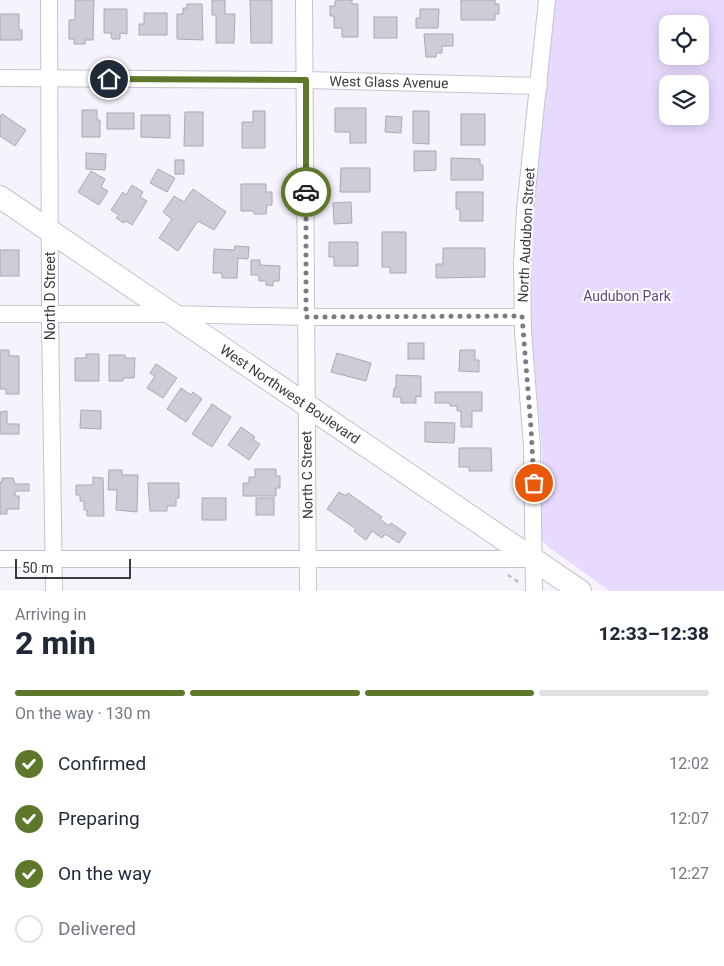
<!DOCTYPE html>
<meta charset="utf-8">
<style>
:root{--surface:#fff;--page:#f6f6f7;--text:#1f2937;--muted:#747a83;--line:#e0e1e3;--accent:#5e782b}
body{margin:0;font-family:Roboto,sans-serif;background:var(--page);color:var(--text);height:100vh;display:flex;flex-direction:column;font-size:19px;white-space:nowrap}
*{box-sizing:border-box;margin:0}
p{font-size:16px;color:var(--muted)}
.icon{flex:none;width:28px;height:28px;fill:none;stroke:currentColor;stroke-width:2;stroke-linecap:round;stroke-linejoin:round}
.map{position:relative;height:591px;overflow:hidden}
.side{display:flex;flex-direction:column;background:var(--surface);flex:1}
.side>*{flex:none}
.buttons{position:absolute;left:659px;top:15px;display:grid;gap:10px}
.buttons a{display:grid;place-items:center;width:50px;height:50px;border-radius:10px;background:var(--surface);box-shadow:0 2px 12px #0003;font-size:25px}
.scale{position:absolute;left:15px;bottom:12px;width:116px;box-sizing:border-box;padding-left:5px;border:2px solid #3b393e;border-top:0;font-size:14px;line-height:18px;white-space:nowrap;color:#3b393e;-webkit-text-stroke:4px #fff;paint-order:stroke}
.pin{position:absolute;display:grid;place-items:center;width:42px;height:42px;color:#fff;margin:-21px;border:2px solid #fff;border-radius:50%;box-shadow:0 1px 5px #0007}
.courier{position:absolute;display:grid;place-items:center;width:50px;height:50px;margin:-25px;border:4px solid #5e782b;border-radius:50%;background:#fff;color:#222;box-shadow:0 1px 6px #0007}
.summary em{font-style:normal;font-weight:800}
.summary div{display:flex;flex-direction:column-reverse}
.summary{display:flex;align-items:center;justify-content:space-between;height:85px;padding:0 15px}
h1{font-size:32px;font-weight:800;line-height:38px}
.bar{display:grid;grid-template-columns:repeat(4,1fr);gap:8px 5px;align-content:center;height:60px;padding:0 15px}
.bar i{height:6px;border-radius:4px;background:var(--line)}
.bar .current{background:var(--accent)}
.bar p{grid-column:span 4}
ol{padding:0 15px;list-style:none}
li{display:flex;align-items:center;gap:15px;height:55px}
li p{margin-inline-start:auto}
li .icon{padding:5px;border-radius:50%;background:var(--accent);color:#fff;stroke-width:4}
li:last-child{color:var(--muted)}
li i{width:28px;height:28px;border:2px solid var(--line);border-radius:50%}
.map>svg:first-child{display:block}
.green{fill:#e8dafe;fill-rule:evenodd}
.building{fill:#d0cbd8;stroke:#aba7b3}
.lines{fill:none;stroke-linecap:round;stroke-linejoin:round}
.minor-casing{stroke:#c7c2ce;stroke-width:18}
.secondary-casing{stroke:#c7c2ce;stroke-width:24}
.path{stroke:#bdbac2;stroke-width:2.5;stroke-dasharray:4 4;stroke-linecap:butt}
.minor{stroke:#fff;stroke-width:16}
.secondary{stroke:#fff;stroke-width:22}
.done{stroke:#7d7a81;stroke-width:5;stroke-dasharray:0 9}
.route{stroke:#5e782b;stroke-width:6}
.labels{text-anchor:middle;dominant-baseline:central;stroke-width:4;stroke-linejoin:round;paint-order:stroke}
.street-label{font-size:14px;fill:#3b393e;stroke:#fff}
.park-label{font-size:14px;fill:#604780;stroke:#fff}
</style>
<div class="map">
<svg width="724" height="591" viewBox="0 0 724 591">
<rect width="100%" height="100%" fill="#f7f3fd"/>
<path class="green" d="M554,0h170v591h-114l-63,-45 -5,-6v-92l-12,-130v-93zM668,24h32v32h-32zM668,84h32v32h-32z"/>
<g class="building">
<polygon points="75,0 94,0 93,40 85,40 85,44 74,44 74,39 69,39 69,20 75,20"/>
<polygon points="212,0 225,0 225,14 235,14 234,43 216,43 216,15 212,15"/>
<polygon points="250,0 272,0 272,43 251,43"/>
<polygon points="338,0 352,0 352,4 358,4 358,37 342,37 342,28 334,28 334,16 330,16 330,6 335,6 335,1"/>
<polygon points="461,0 495,0 495,4 499,4 499,14 495,14 495,20 461,20"/>
<polygon points="187,4 202,4 203,40 177,39 177,14 183,14 183,8 187,8"/>
<polygon points="104,9 127,9 127,34 120,33 120,39 112,39 111,33 104,33"/>
<polygon points="420,9 439,9 438,28 416,28 416,18 420,18"/>
<polygon points="144,13 167,13 167,35 139,35 139,24 144,24"/>
<polygon points="0,14 19,14 19,30 22,30 22,40 0,40"/>
<rect x="374" y="17" width="23" height="21"/>
<polygon points="424,34 453,34 453,46 442,46 442,53 436,53 436,57 426,57"/>
<polygon points="335,108 366,108 366,143 350,143 350,132 335,132"/>
<polygon points="82,110 97,110 97,120 100,120 100,137 82,137"/>
<polygon points="253,111 265,111 265,148 242,148 242,122 253,122"/>
<polygon points="413,111 429,111 429,144 413,143"/>
<polygon points="185,112 203,112 203,146 184,146"/>
<rect x="107" y="113" width="27" height="16"/>
<polygon points="2,114 26,130 15,146 0,136 0,116"/>
<rect x="461" y="114" width="24" height="31"/>
<polygon points="141,115 170,115 170,138 141,137"/>
<polygon points="386,116 402,117 401,133 385,132"/>
<polygon points="414,151 436,151 436,170 414,171"/>
<polygon points="86,153 106,154 105,170 86,169"/>
<polygon points="451,158 480,159 480,165 483,165 483,180 451,180"/>
<rect x="175" y="160" width="9" height="14"/>
<polygon points="341,168 370,168 370,192 340,192"/>
<polygon points="158,169 175,178 167,192 150,183"/>
<polygon points="91,171 105,179 101,187 108,191 99,205 78,192"/>
<polygon points="241,184 266,184 266,192 272,192 272,205 267,205 266,214 254,214 254,211 241,211"/>
<polygon points="132,185 143,192 140,197 147,201 132,225 126,221 124,223 116,218 119,215 111,210 123,192 126,195"/>
<polygon points="193,189 226,212 214,230 198,221 178,251 159,238 172,219 163,212 174,196 184,202"/>
<polygon points="456,192 483,192 483,221 460,221 460,209 456,209"/>
<polygon points="351,202 352,223 334,224 333,203"/>
<polygon points="382,232 406,232 406,273 390,273 390,267 382,267"/>
<polygon points="329,242 358,242 358,266 334,266 334,257 329,257"/>
<polygon points="235,246 249,247 248,259 238,258 237,278 222,278 222,273 213,273 214,249 234,250"/>
<polygon points="443,248 485,248 485,277 436,278 436,264 443,264"/>
<rect x="0" y="250" width="19" height="26"/>
<polygon points="251,260 260,260 260,265 280,266 279,281 273,281 273,286 266,285 266,281 259,281 259,275 251,275"/>
<rect x="408" y="343" width="16" height="16"/>
<polygon points="0,350 9,350 9,356 19,356 19,394 6,394 6,389 0,389"/>
<polygon points="460,350 475,350 475,360 479,360 479,372 459,371"/>
<polygon points="337,353 371,363 366,381 331,372"/>
<polygon points="86,354 99,354 99,381 75,381 75,358 86,358"/>
<polygon points="109,355 125,355 125,358 135,358 134,378 123,378 123,381 109,381"/>
<polygon points="156,364 177,378 163,398 147,388 155,376 150,373"/>
<polygon points="396,375 421,376 421,397 416,396 416,403 401,403 401,397 393,397 394,388 396,388"/>
<polygon points="181,388 191,395 193,392 202,399 186,422 167,409"/>
<polygon points="435,392 482,392 482,411 472,411 472,427 461,427 461,411 457,411 457,406 450,406 450,403 435,403"/>
<polygon points="212,404 231,417 212,447 192,434"/>
<polygon points="81,410 101,411 101,429 80,428"/>
<polygon points="7,411 7,424 19,424 19,434 0,434 0,412"/>
<polygon points="425,422 455,423 454,443 425,442"/>
<polygon points="241,427 255,437 253,440 260,444 249,460 228,445"/>
<polygon points="459,448 491,448 492,471 469,471 469,467 459,467"/>
<polygon points="255,469 276,469 276,476 280,476 280,488 276,488 276,496 243,496 243,483 249,483 249,477 255,477"/>
<polygon points="109,470 122,470 122,475 138,475 137,512 116,510 117,490 108,490"/>
<polygon points="93,477 103,478 104,516 87,516 87,510 84,510 84,501 80,501 80,495 76,495 76,485 93,485"/>
<polygon points="2,478 13,478 15,484 29,484 29,491 15,491 15,496 19,496 19,509 7,509 7,514 0,514 0,482 2,482"/>
<polygon points="148,483 179,483 179,498 176,498 176,506 167,506 167,511 150,511"/>
<polygon points="339,492 346,496 348,493 382,517 380,519 389,526 391,523 406,533 399,543 385,534 382,538 372,531 366,540 354,531 356,529 327,509"/>
<rect x="202" y="498" width="24" height="22"/>
<rect x="256" y="498" width="18" height="17"/>
</g>
<g class="lines">
<defs>
<g id="minor">
<polyline points="49,0 50,314 54,591"/>
<polyline points="304,0 308,591"/>
<polyline points="0,78 306,80 539,86"/>
<polyline points="0,314 171,314 306,317 522,317"/>
<polyline points="0,559 534,559"/>
<polyline points="534,591 532,446 523,331 522,264 525,210 547,0"/>
</g>
<polyline id="secondary" points="0,197 580,591"/>
</defs>
<use href="#minor" class="minor-casing"/>
<use href="#secondary" class="secondary-casing"/>
<polyline class="path" points="508,575 518,582"/>
<use href="#minor" class="minor"/>
<use href="#secondary" class="secondary"/>
</g>
<g class="lines">
<polyline class="done" points="306,192 306,317 522,316 531,428 534,483"/>
<polyline class="route" points="109,79 306,80 306,192"/>
</g>
<g class="labels">
<g class="street-label">
<text transform="translate(389 82) rotate(1)">West Glass Avenue</text>
<text transform="translate(526 235) rotate(-87)">North Audubon Street</text>
<text transform="translate(50 296) rotate(-90)">North D Street</text>
<text transform="translate(290 394) rotate(34)">West Northwest Boulevard</text>
<text transform="translate(307 475) rotate(-91)">North C Street</text>
</g>
<g class="park-label">
<text x="627" y="296">Audubon Park</text>
</g>
</g>
</svg>
<div class="buttons">
<a><svg class="icon" aria-label="locate" viewBox="0 0 24 24"><circle cx="12" cy="12" r="6"/><path d="M12 2v4M12 18v4M2 12h4M18 12h4"/></svg></a>
<a><svg class="icon" aria-label="layers" viewBox="0 0 24 24"><path d="M12 4l9 5-9 5-9-5zM3 14l9 5 9-5"/></svg></a>
</div>
<div class="scale">50 m</div>
<div class="pin" style="left:534px;top:483px;background:#ea580c"><svg class="icon" aria-label="bag" viewBox="0 0 24 24"><path d="M5 8h14l-1 12H6zM9 8a3 3 0 0 1 6 0"/></svg></div>
<div class="pin" style="left:109px;top:79px;background:#1f2937"><svg class="icon" aria-label="home" viewBox="0 0 24 24"><path d="M3 11l9-7 9 7M6 9v11h12V9"/></svg></div>
<div class="courier" style="left:306px;top:192px"><svg class="icon" aria-label="car" viewBox="0 0 24 24"><path d="M5 17H2v-5l4-1 3-4h7l3 4 3 1v5h-3M9 17h6M6 11h13"/><circle cx="7" cy="17" r="2"/><circle cx="17" cy="17" r="2"/></svg></div>
</div>
<section class="side">
<div class="summary"><div><h1>2 min</h1><p>Arriving in</p></div><em>12:33–12:38</em></div>
<div class="bar"><i class="current"></i><i class="current"></i><i class="current"></i><i></i><p>On the way · 130 m</p></div>
<ol>
<li><svg class="icon" aria-label="check" viewBox="0 0 24 24"><path d="M5 12l5 5 9-10"/></svg>Confirmed<p>12:02</p></li>
<li><svg class="icon" aria-label="check" viewBox="0 0 24 24"><path d="M5 12l5 5 9-10"/></svg>Preparing<p>12:07</p></li>
<li><svg class="icon" aria-label="check" viewBox="0 0 24 24"><path d="M5 12l5 5 9-10"/></svg>On the way<p>12:27</p></li>
<li><i></i>Delivered</li>
</ol>
</section>
